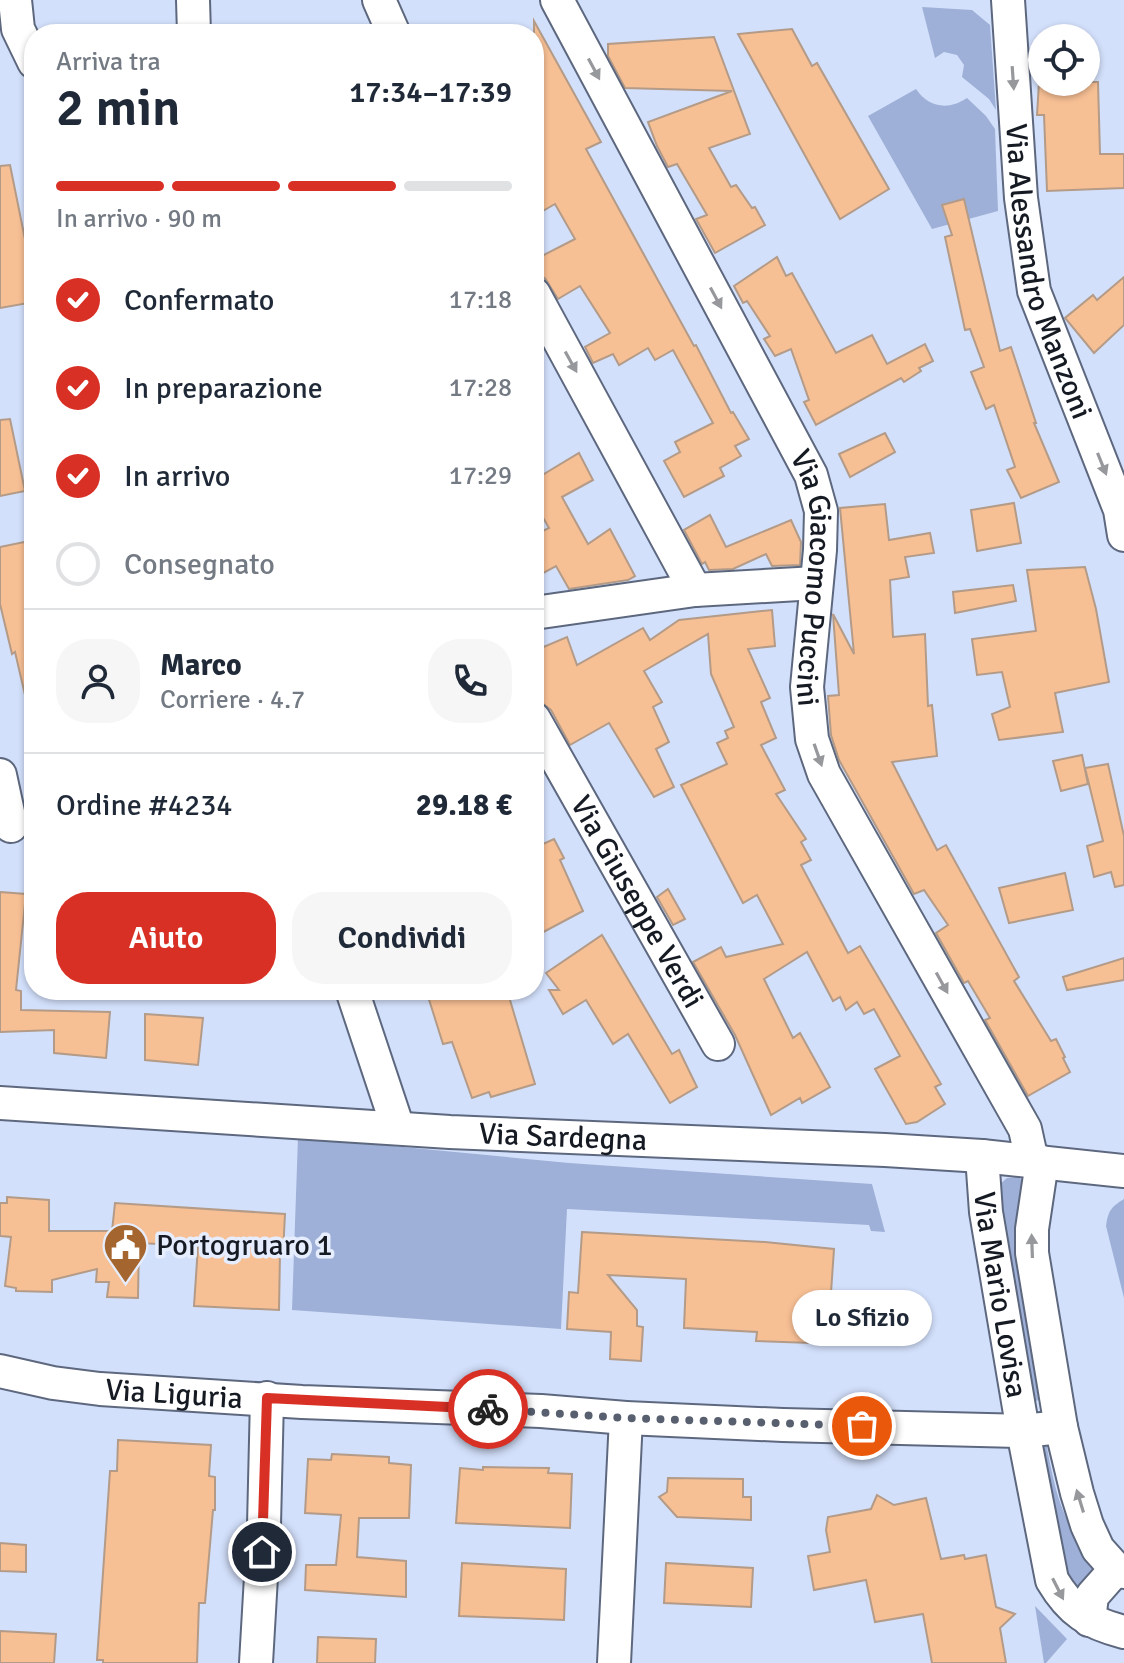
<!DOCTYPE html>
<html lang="it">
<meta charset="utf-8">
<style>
:root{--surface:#fff;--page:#f6f6f7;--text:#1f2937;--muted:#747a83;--line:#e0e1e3;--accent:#d93025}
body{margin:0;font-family:Signika,sans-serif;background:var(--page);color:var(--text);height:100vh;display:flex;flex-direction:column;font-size:30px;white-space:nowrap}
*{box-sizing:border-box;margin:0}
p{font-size:26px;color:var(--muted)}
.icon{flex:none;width:44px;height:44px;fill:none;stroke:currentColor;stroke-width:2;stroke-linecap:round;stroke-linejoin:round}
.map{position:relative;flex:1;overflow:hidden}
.panel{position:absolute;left:24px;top:24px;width:520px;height:976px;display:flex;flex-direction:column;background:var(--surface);border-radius:32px;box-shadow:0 2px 6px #0004}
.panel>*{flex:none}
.buttons{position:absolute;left:1028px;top:24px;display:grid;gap:16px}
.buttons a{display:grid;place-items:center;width:72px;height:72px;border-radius:50%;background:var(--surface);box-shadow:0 2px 6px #0004;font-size:40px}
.pin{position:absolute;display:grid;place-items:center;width:68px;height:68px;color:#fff;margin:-34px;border:4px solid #fff;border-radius:50%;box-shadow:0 2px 8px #0007}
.courier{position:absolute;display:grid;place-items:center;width:80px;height:80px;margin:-40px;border:6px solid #d93025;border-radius:50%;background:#fff;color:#222;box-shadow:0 2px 10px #0007}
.bubble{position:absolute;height:56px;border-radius:28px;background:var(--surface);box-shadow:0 2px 6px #0004;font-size:26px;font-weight:600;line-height:56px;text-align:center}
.summary em{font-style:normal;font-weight:600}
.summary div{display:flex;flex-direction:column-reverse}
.summary{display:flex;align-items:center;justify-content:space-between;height:136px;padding:0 32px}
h1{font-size:52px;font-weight:600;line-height:60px}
.bar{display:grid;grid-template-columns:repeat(4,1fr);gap:12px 8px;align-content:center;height:96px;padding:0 32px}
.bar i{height:10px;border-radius:6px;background:var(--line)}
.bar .active{background:var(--accent)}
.bar p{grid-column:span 4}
.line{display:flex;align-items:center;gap:20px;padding:0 32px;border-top:2px solid var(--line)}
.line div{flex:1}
.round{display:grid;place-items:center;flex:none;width:84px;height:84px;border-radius:32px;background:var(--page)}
ol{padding:0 32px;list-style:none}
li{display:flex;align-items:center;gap:24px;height:88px}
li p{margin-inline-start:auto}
li .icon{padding:8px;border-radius:50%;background:var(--accent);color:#fff;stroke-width:4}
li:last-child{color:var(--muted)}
li i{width:44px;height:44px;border:4px solid var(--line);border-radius:50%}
.primary-button{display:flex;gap:16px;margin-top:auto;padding:16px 32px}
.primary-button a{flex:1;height:92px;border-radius:32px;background:var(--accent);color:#fff;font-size:32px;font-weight:600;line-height:92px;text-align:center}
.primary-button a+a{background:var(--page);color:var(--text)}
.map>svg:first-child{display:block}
.green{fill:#9eb0d7}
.building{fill:#f7bf94;stroke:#b39b88;stroke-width:2}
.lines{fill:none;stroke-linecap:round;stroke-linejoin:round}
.minor-casing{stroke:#5d687f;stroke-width:36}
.minor{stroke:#fff;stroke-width:32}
.oneway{fill:#96989c}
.done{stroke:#585f6f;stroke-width:8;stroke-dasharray:0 14.4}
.route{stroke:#d93025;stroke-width:10}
.labels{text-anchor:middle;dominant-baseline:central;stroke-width:7;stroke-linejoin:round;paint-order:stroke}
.street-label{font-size:30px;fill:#151a23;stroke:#e6edfe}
.poi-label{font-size:30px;fill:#151a23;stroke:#e6edfe;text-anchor:start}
</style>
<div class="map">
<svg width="1124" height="1663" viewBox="0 0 1124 1663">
<rect width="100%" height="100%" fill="#d3e0fb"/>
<g class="green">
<polygon points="922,7 972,10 990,25 996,110 989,99 962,77 964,65 957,55 944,52 935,58"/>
<path d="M916,89c12,18 32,22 51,9l19,18 9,13 3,82 -66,18 -64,-113z"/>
<polygon points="298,1137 569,1163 872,1184 885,1232 871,1231 869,1225 567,1209 561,1329 292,1310"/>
<polygon points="1019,1177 1025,1184 1016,1242 1039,1400 1032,1402 999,1222 1000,1184 1007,1178"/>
<path d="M1124,1199v99l-18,-72c2,-15 5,-19 18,-27z"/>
<path d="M1039,1437h6c12,64 17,88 61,138l-23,24 -16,-22z"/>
<polygon points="1035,1606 1067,1639 1046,1663 1044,1663"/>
</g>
<g class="building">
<polygon points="534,21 601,142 586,149 694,346 696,345 731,413 733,412 749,439 735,446 741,456 720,468 724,476 684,497 664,461 680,452 675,442 713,423 673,350 655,360 648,348 619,365 613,354 593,363 585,347 610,333 580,286 558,299 545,278 534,275 534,260 575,239 555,204 534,216"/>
<polygon points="792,29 812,66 817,63 889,189 840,219 738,34"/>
<polygon points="714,37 750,134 709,148 731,187 736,185 752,208 755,207 765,225 715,253 696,219 707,215 677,164 668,167 657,146 648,122 732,91 625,88 608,56 608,44"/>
<polygon points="1039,82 1098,82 1100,154 1124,154 1124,188 1047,191 1044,115 1037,115"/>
<polygon points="10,165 27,249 34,247 34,302 0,308 0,166"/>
<polygon points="964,199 1000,351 1011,347 1036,423 1034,423 1059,482 1021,498 1007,470 1015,467 994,405 986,409 971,372 984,367 970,329 965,330 945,237 952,235 942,205"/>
<polygon points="777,257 786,276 792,273 836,353 872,335 887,364 925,344 933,361 919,368 921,371 904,382 901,378 816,425 804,402 809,400 791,349 775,356 764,339 770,336 747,301 743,303 734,286"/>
<polygon points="1124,277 1124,325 1094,353 1065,318 1093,295 1097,300"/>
<polygon points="10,419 25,491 0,496 0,420"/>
<polygon points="885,433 895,452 850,477 839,454"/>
<polygon points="579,453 593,480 562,497 588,544 610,529 635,576 628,580 569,589 556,566 534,578 534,535 549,528 534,502 534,480"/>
<polygon points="1014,503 1021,543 977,551 971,510"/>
<polygon points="885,504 889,540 930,533 934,553 905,557 909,577 890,580 893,637 925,634 928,706 932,705 937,756 892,762 937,850 946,845 1019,977 1014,981 1051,1041 1056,1039 1065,1057 1063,1058 1070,1072 1028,1096 985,1020 990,1018 968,981 964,983 936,933 948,925 924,890 914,894 839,760 831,735 828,696 839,695 833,614 854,654 840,508"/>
<polygon points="710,515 726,547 791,520 801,542 800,565 772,566 766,554 733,569 709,570 705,562 702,564 684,530"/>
<polygon points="34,540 34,694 25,695 15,652 12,654 0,604 0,547"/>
<polygon points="1085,567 1096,609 1109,682 1055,693 1063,732 999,740 992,714 1010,707 1002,672 977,675 972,639 1036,631 1027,570"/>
<polygon points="1013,585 1016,601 955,613 953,592"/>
<polygon points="772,610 775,646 748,649 770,698 761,702 776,738 761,745 785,790 776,794 806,839 801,842 811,860 801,865 848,953 860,946 941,1084 935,1087 945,1104 917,1122 906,1124 875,1069 900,1056 874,1009 864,1014 857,1002 846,1010 840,997 833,1001 807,952 764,979 793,1038 800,1033 830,1087 802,1103 800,1098 771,1115 735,1035 693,962 721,947 726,957 783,944 757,895 743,903 681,785 727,764 717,743 728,738 725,731 734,727 711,674 708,634 644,671 662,702 653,707 669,742 656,749 674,787 654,797 609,723 570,745 551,710 534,697 534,651 567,637 577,665 643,628 650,640 679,620"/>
<polygon points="1082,755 1088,784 1061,791 1053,761"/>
<polygon points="1108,764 1124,836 1124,885 1115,887 1111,872 1094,877 1087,846 1103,841 1085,768"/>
<polygon points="554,839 564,858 560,860 583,911 534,937 534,848"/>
<polygon points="1065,873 1073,910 1009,923 999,888"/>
<polygon points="668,889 685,919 673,925 657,897"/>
<polygon points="0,892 26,894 16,990 21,991 21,1010 110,1012 106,1058 54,1053 54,1030 0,1032"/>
<polygon points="602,935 672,1054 679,1050 697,1087 670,1103 628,1034 613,1044 586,1000 563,1014 549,990 559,990 546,973"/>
<polygon points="1124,958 1124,980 1067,990 1063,977"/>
<polygon points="426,990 507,990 535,1084 491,1097 489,1092 472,1098 452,1042 443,1044"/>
<polygon points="145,1014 203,1018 198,1065 145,1060"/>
<polygon points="7,1197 49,1200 49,1231 112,1231 115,1203 285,1214 283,1253 280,1253 279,1310 194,1306 198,1246 139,1243 138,1298 107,1297 109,1282 96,1282 97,1269 52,1280 52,1292 16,1291 16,1288 5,1286 11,1237 0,1236 0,1203 7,1203"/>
<polygon points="582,1232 765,1242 834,1249 830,1307 841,1308 839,1344 756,1341 757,1332 684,1328 686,1279 608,1275 637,1310 637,1326 643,1327 641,1361 610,1359 611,1332 567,1329 569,1292 578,1293"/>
<polygon points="118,1440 211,1445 209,1476 215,1477 215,1510 213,1510 205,1603 199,1603 197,1663 103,1663 103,1660 97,1660 110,1471 117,1471"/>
<polygon points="332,1454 389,1457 389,1463 411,1465 409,1518 359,1518 357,1557 406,1561 406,1597 305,1590 306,1565 336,1565 341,1515 305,1513 308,1459 331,1460"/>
<polygon points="483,1467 549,1468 548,1473 572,1474 570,1528 456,1523 460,1468 483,1470"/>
<polygon points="668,1478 743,1479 743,1497 751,1497 751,1520 677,1517 659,1497 667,1492"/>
<polygon points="877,1495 894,1505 926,1498 941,1559 964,1555 965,1559 986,1555 996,1607 1015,1614 1000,1628 1006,1663 932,1663 923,1614 875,1622 866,1580 814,1590 808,1556 830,1552 826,1530 828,1517 871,1509"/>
<polygon points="0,1543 26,1545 26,1572 0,1571"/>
<polygon points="462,1563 566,1569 564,1620 459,1616"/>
<polygon points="666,1563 753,1568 751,1607 664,1603"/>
<polygon points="0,1631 56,1634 54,1663 0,1663"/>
<polygon points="318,1637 376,1639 375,1663 317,1663"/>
</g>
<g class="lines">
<defs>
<g id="minor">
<polyline points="15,0 18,29 34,62"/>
<polyline points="193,0 194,34"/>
<polyline points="379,0 394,34"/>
<path id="s1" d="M557,0l254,475 10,36 -1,39 -13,137 5,52 12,35 201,355 7,32"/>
<path id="s2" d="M1008,0l13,198 13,93 86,219 4,25"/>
<polyline points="534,294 695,590"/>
<polyline points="534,613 695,590 816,583"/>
<path id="s3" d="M534,719l184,325"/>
<polyline points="0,775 11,826"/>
<polyline points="352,990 398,1128"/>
<path id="s4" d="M0,1103l450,29 435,18 97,6 142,15"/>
<path id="s5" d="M982,1156l4,56 37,219 29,149c19,32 37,43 72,52"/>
<polyline points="1042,1162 1032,1229 1032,1253 1061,1427 1077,1493 1087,1525 1098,1549 1116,1569 1124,1572"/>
<path id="s6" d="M0,1371l53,12 47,6 202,13 239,9 85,7 157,7 240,6 38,-4"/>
<polyline points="1089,1620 1092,1596 1116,1569"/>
<polyline points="256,1663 264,1525 267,1398"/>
<polyline points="614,1663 626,1418"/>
</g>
</defs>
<use href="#minor" class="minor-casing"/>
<use href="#minor" class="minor"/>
</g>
<defs><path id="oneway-solid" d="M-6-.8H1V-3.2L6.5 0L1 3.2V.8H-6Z" transform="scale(2)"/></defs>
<g class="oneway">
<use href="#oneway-solid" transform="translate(594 69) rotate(62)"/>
<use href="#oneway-solid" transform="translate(1013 78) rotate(86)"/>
<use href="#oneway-solid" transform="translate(716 298) rotate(62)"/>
<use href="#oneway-solid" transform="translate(571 362) rotate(61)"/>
<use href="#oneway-solid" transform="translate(1102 464) rotate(68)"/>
<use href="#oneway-solid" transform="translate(818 755) rotate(71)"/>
<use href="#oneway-solid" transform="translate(942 983) rotate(61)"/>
<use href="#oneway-solid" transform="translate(1032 1246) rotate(-92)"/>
<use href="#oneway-solid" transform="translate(1080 1501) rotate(-107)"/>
<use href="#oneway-solid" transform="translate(1058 1589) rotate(63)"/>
</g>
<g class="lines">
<polyline class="done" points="488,1409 626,1418 862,1426"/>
<polyline class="route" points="262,1552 267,1398 488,1409"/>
</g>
<defs>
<symbol id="civic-pin" viewBox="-11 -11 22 30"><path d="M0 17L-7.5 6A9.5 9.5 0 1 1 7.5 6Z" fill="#a5652e" stroke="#e6edfe"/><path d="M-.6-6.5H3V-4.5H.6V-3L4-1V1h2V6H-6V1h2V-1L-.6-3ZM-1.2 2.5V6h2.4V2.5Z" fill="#fff"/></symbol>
</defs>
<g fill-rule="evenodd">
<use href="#civic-pin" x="100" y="1220" width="51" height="69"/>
</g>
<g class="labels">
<g class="street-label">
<text stroke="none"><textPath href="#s2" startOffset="276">Via Alessandro Manzoni</textPath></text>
<text stroke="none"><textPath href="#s1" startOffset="642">Via Giacomo Puccini</textPath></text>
<text stroke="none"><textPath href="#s3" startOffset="210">Via Giuseppe Verdi</textPath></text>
<text stroke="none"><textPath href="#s4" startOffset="564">Via Sardegna</textPath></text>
<text stroke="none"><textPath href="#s5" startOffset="140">Via Mario Lovisa</textPath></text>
<text stroke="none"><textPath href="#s6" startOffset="176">Via Liguria</textPath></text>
</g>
<g class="poi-label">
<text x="156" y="1245">Portogruaro 1</text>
</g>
</g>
</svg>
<div class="buttons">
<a><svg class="icon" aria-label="locate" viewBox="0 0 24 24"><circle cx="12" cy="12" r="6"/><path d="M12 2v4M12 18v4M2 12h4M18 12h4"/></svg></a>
</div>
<div class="pin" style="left:862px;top:1426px;background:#ea580c"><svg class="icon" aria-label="bag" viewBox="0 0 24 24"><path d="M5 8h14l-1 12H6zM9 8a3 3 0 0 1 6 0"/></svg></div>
<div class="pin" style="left:262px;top:1552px;background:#1f2937"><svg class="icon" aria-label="home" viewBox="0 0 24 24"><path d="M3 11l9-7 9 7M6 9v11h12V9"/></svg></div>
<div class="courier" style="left:488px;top:1409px"><svg class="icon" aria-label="bike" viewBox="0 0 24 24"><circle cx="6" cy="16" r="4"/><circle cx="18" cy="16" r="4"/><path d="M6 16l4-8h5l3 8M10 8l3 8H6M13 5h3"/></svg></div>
<div class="bubble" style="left:792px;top:1290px;width:140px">Lo Sfizio</div>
<section class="panel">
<div class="summary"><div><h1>2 min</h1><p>Arriva tra</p></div><em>17:34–17:39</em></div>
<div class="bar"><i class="active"></i><i class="active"></i><i class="active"></i><i></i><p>In arrivo · 90 m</p></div>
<ol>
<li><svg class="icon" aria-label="check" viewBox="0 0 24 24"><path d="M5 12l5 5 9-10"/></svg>Confermato<p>17:18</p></li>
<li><svg class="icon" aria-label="check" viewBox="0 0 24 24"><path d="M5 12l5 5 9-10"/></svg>In preparazione<p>17:28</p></li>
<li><svg class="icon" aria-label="check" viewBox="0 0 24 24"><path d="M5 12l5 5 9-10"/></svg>In arrivo<p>17:29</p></li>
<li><i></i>Consegnato</li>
</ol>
<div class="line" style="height:144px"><a class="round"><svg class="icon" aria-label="person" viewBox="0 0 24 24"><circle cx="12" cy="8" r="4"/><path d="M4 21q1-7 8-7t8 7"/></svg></a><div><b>Marco</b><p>Corriere · 4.7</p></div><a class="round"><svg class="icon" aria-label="phone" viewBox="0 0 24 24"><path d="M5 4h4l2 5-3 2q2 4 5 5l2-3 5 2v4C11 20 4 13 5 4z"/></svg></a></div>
<div class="line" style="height:104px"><div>Ordine #4234</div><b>29.18 €</b></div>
<div class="primary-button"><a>Aiuto</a><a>Condividi</a></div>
</section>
</div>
